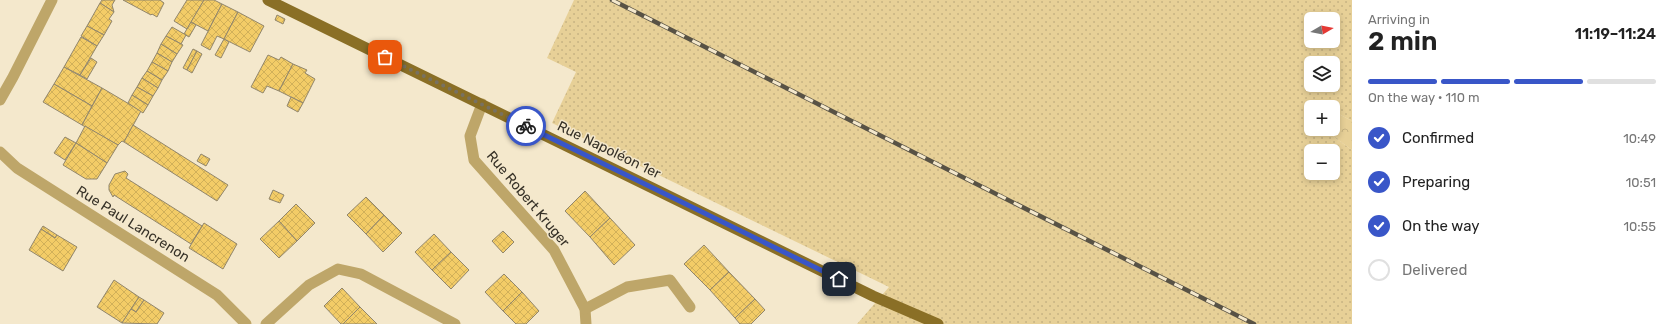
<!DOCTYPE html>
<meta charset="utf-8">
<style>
:root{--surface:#fff;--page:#f6f6f6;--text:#222;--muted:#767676;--line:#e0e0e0;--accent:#3956c8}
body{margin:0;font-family:Rubik,sans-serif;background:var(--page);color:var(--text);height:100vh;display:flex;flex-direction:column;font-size:15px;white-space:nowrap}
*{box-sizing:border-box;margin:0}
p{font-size:13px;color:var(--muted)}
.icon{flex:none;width:22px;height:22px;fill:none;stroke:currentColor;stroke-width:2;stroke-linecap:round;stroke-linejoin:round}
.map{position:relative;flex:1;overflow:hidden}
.panel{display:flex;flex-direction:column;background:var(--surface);width:320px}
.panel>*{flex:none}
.needle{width:26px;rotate:80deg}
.fabs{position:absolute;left:1304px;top:12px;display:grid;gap:8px}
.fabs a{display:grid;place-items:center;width:36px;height:36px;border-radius:6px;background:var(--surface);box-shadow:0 2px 6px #0003;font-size:20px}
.pin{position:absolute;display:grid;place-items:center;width:34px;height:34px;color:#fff;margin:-17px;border-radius:8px;box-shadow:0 2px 6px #0006}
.courier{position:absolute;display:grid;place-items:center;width:40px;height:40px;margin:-20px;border:3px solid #3956c8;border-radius:50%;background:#fff;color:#222;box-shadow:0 1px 5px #0007}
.summary em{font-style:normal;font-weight:600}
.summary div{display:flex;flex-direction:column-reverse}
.summary{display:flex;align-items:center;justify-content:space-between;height:68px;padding:0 16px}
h1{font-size:26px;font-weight:600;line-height:30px}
.bar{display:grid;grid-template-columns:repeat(4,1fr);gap:6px 4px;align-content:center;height:48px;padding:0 16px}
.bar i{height:5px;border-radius:3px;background:var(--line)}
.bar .selected{background:var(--accent)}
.bar p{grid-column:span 4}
ol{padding:0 16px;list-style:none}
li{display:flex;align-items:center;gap:12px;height:44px}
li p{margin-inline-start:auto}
li .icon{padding:4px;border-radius:50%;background:var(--accent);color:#fff;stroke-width:4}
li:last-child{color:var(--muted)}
li i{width:22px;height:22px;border:2px solid var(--line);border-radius:50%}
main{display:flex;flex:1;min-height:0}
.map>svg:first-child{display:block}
.green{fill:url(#green-dots);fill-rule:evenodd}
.forest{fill:url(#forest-crowns)}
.building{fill:url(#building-cross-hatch);stroke:#91866c}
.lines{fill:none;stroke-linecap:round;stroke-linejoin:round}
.minor{stroke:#bea669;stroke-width:11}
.primary{stroke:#8a6f26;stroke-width:11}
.rail-casing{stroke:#585245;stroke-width:4.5}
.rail{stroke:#f4e8cc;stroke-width:3;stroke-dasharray:9;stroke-linecap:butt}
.done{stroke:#787161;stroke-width:4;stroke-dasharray:0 7.2}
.route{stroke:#3956c8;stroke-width:5}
.labels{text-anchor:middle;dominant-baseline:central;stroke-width:3;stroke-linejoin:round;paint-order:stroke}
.street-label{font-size:14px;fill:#363127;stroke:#f4e8cc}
</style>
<main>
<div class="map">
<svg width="1352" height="324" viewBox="0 0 1352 324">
<defs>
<pattern id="green-dots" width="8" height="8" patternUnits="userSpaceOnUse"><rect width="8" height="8" fill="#e7d097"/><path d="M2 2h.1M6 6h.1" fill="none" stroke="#c7b382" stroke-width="1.8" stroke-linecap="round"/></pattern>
<pattern id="forest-crowns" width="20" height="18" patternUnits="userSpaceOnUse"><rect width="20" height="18" fill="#e7d097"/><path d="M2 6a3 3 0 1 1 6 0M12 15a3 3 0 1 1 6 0" fill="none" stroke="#c7b382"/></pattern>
<pattern id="building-cross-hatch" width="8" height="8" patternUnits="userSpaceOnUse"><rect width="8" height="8" fill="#f3cc67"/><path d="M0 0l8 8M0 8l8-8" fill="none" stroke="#d1b059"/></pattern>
</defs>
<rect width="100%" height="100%" fill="#f4e8cc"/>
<path class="green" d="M574,0h778v121l-19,-10v-4h-22v22h12l29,21v174h-495l32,-37 -337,-164 24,-51 -29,-14zM1311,19h22v22h-22zM1311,63h22v22h-22zM1311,151h22v22h-22z"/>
<polygon class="forest" points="1333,111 1352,121 1352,150 1323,129 1333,129"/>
<g class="building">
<polygon points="102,0 115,0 112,5 114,12 100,3"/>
<polygon points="123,0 160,0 164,3 157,17 152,14 151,15"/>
<polygon points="187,0 204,0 187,29 174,21"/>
<polygon points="204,0 214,0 222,4 208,31 191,22"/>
<polygon points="100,3 114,12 109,19 112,21 104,35 87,26"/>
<polygon points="222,4 238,12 224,39 217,36 210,50 201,45"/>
<polygon points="238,12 264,26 250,52 224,39"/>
<polygon points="277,15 285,19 283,24 275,20"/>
<polygon points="191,22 196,25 189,37 184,34"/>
<polygon points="87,26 104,35 97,46 81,36"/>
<polygon points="172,27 186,35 181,44 166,36"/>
<polygon points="166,36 183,45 177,54 161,44"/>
<polygon points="81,37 97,46 80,75 64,67"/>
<polygon points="224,39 229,42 221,58 215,55"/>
<polygon points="161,44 177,54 172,62 157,53"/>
<polygon points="193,49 197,51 187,70 183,68"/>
<polygon points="197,51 202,54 192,73 187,70"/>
<polygon points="157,53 172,62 168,71 152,62"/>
<polygon points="268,55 279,60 281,57 293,64 279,91 267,86 263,93 251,87"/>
<polygon points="91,58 97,62 87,79 80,75"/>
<polygon points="152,62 168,71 162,80 147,71"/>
<polygon points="293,64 307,70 305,73 315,79 303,103 279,91"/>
<polygon points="64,67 102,88 92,106 54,84"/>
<polygon points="147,71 162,80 158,88 142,78"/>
<polygon points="142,78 158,88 153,96 137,87"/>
<polygon points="54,84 92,106 82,125 43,102"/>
<polygon points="137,87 153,96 148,105 132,95"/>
<polygon points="102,88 141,111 124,142 122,141 118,145 82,125"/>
<polygon points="132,95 148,105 143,113 128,103"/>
<polygon points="291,97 303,103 298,112 287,106"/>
<polygon points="133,125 228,185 217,201 124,142"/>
<polygon points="85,126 118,145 107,163 76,143"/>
<polygon points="65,137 76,143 65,160 54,153"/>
<polygon points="76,143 107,163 97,179 86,179 63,165"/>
<polygon points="201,154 210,159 206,166 197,161"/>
<polygon points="125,171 128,174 126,178 202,226 191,244 114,195 113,197 109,190 109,185 115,174"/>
<polygon points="273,190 284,195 280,203 269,199"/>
<polygon points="585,191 610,218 590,237 565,211"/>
<polygon points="366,197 384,215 366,234 347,215"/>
<polygon points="296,204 315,223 297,241 279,221"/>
<polygon points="384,215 402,233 383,252 366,234"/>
<polygon points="610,218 635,245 614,265 590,237"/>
<polygon points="279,221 297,241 279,258 260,239"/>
<polygon points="204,223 237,244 223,269 189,248"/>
<polygon points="43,226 57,235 55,238 41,229"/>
<polygon points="41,229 55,238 57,235 77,247 63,271 29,250"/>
<polygon points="503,231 514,242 503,253 492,241"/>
<polygon points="434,234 451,252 432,270 415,252"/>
<polygon points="704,245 729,272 710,290 684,264"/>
<polygon points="451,252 469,270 451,289 432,270"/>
<polygon points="729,272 755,299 735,318 710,290"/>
<polygon points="504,274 522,292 503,311 485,292"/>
<polygon points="114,280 139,297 122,323 97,307"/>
<polygon points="342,288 360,307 343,324 341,324 324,306"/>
<polygon points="522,292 539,311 526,324 516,324 503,311"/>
<polygon points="139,297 144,300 136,312 131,309"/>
<polygon points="755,299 765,310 751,324 740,324 735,318"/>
<polygon points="144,300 164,313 157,324 122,323 131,309 136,312"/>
<polygon points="360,307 377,324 343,324"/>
</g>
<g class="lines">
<g class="minor">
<polyline points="0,100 13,77 52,0"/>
<polyline points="482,104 470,136 474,160 554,250 585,309 586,324"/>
<polyline points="0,152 17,168 217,295 246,324"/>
<polyline points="585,309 627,287 670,280 690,307"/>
<polyline points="266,324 309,285 338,269 361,274 455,324"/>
</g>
<polyline class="primary" points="268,0 873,296 938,324"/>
<defs>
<polyline id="rail" points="612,0 1254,324"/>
</defs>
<use href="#rail" class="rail-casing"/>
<use href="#rail" class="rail"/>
</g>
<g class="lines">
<polyline class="done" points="385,57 526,126"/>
<polyline class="route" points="526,126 839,279"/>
</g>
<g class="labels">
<g class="street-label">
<text transform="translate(609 150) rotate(26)">Rue Napoléon 1er</text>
<text transform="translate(528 199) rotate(50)">Rue Robert Kruger</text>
<text transform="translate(133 224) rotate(32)">Rue Paul Lancrenon</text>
</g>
</g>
</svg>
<div class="fabs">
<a><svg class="needle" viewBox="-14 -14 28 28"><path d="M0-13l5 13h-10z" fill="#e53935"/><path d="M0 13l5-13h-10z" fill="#767676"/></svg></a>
<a><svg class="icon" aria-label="layers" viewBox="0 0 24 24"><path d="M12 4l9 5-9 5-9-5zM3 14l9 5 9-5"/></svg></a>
<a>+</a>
<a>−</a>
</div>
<div class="pin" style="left:385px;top:57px;background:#ea580c"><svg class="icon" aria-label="bag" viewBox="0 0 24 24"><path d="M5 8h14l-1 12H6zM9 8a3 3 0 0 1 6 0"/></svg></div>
<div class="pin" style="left:839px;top:279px;background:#1f2937"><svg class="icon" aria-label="home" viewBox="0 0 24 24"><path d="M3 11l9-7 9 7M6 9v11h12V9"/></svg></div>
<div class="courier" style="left:526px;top:126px"><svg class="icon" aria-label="bike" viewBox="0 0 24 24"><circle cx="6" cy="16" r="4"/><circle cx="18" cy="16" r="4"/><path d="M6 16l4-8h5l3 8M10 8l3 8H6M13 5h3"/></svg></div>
</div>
<section class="panel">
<div class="summary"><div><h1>2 min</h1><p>Arriving in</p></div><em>11:19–11:24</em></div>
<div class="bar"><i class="selected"></i><i class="selected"></i><i class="selected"></i><i></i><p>On the way · 110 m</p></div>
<ol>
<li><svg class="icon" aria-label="check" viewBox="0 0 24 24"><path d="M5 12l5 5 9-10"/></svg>Confirmed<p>10:49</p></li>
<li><svg class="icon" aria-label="check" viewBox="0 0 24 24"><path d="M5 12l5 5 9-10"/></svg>Preparing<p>10:51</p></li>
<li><svg class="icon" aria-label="check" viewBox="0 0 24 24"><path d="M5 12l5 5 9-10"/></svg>On the way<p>10:55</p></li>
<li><i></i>Delivered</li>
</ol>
</section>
</main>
